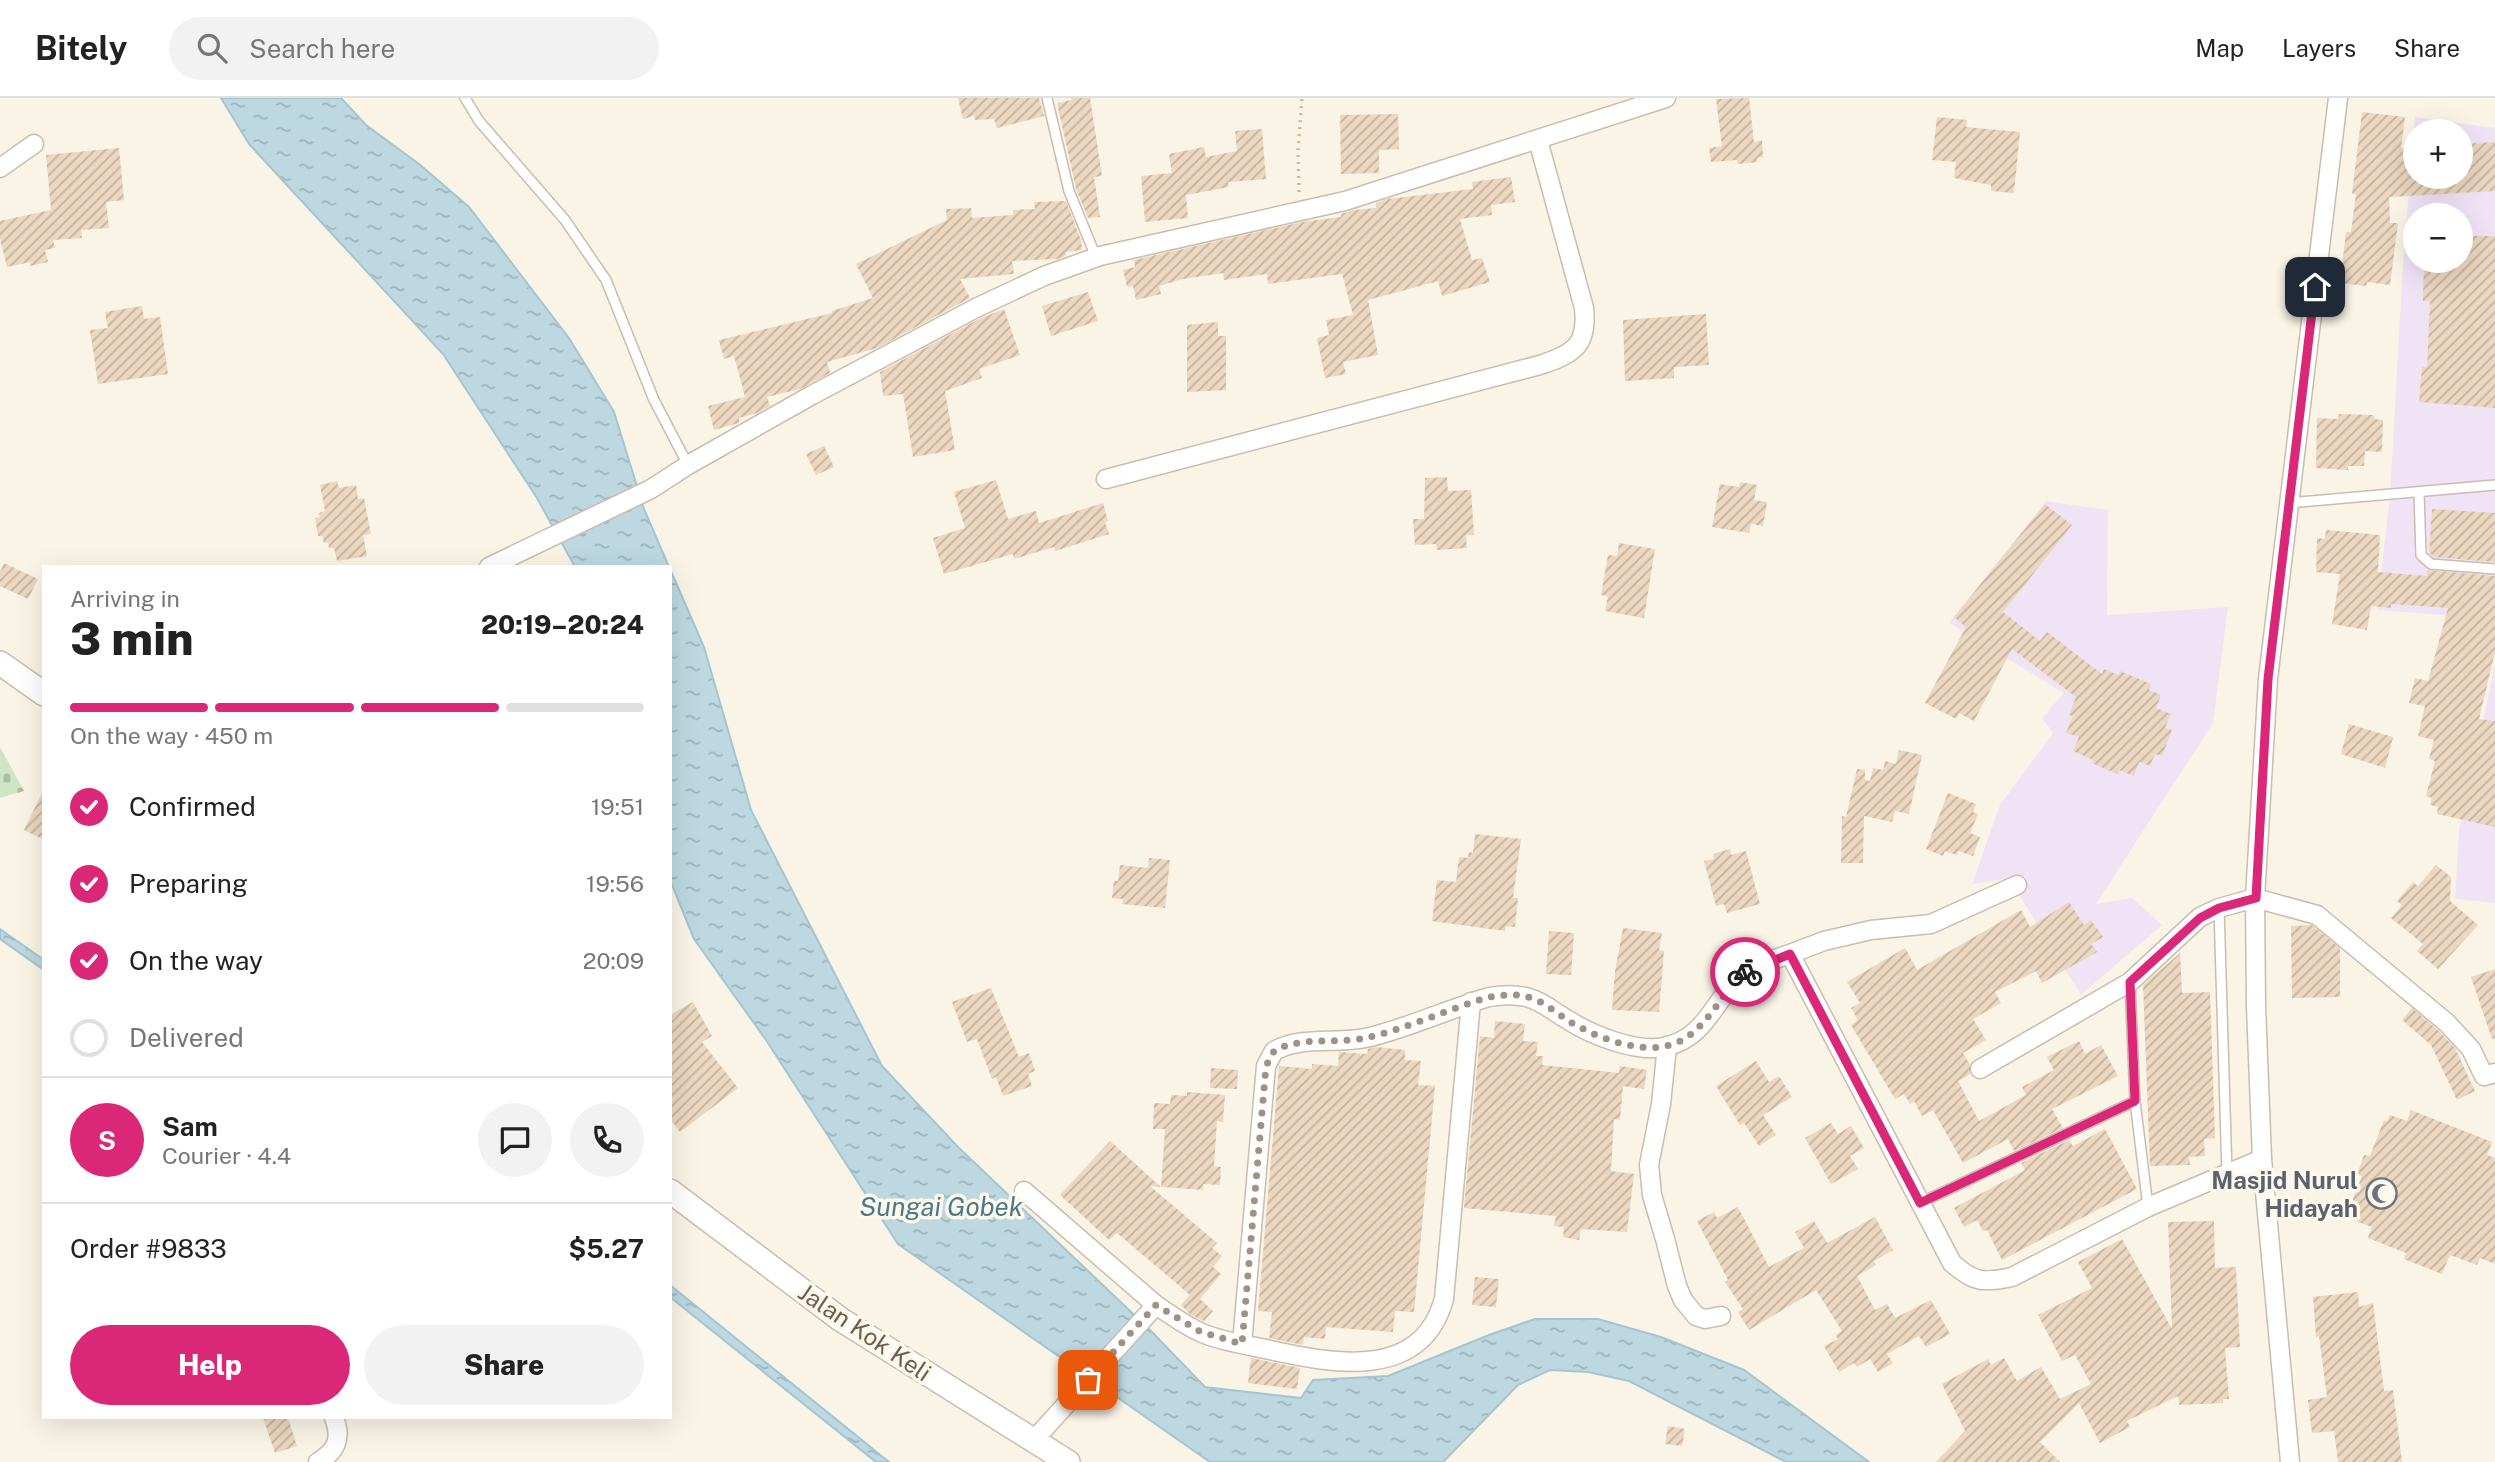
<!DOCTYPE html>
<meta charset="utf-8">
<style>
:root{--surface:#fff;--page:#f2f2f2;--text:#222;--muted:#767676;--line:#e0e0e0;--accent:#db2777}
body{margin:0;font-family:"Public Sans",sans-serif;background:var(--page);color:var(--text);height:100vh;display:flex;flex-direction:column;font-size:26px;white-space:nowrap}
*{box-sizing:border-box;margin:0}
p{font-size:23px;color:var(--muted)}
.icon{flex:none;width:38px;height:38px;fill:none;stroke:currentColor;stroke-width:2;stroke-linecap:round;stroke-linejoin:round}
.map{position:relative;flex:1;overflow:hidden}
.panel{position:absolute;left:42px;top:467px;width:630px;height:854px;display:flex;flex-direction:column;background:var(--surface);border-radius:0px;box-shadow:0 7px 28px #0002}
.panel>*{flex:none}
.fabs{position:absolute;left:2403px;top:21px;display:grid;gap:14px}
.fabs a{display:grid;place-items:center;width:70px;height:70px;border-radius:50%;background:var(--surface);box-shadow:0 7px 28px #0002;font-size:35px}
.pin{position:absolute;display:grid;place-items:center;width:60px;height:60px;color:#fff;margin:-30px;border-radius:14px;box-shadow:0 4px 10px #0006}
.courier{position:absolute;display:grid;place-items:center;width:70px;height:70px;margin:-35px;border:5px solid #db2777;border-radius:50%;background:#fff;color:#222;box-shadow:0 2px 9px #0007}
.headline em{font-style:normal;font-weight:800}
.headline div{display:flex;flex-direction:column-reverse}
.headline{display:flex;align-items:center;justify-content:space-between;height:119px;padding:0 28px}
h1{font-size:46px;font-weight:800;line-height:52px}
.bar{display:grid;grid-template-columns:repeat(4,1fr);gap:10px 7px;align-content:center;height:84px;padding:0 28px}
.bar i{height:9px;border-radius:5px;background:var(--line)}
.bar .selected{background:var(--accent)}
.bar p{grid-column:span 4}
.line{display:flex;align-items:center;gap:18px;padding:0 28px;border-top:2px solid var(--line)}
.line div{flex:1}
.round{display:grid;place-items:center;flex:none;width:74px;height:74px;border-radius:37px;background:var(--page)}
ol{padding:0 28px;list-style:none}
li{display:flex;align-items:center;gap:21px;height:77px}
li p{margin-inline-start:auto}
li .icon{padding:7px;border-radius:50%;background:var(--accent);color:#fff;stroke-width:4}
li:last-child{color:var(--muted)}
li i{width:38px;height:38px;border:4px solid var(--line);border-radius:50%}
.button{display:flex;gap:14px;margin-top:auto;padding:14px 28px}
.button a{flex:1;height:80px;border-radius:42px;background:var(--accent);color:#fff;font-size:28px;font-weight:800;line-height:80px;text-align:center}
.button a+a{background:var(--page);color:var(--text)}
header{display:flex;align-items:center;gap:42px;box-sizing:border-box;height:98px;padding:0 35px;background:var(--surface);border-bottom:2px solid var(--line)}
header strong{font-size:33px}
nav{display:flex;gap:38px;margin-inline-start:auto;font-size:24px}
.search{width:490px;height:63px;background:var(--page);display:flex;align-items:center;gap:18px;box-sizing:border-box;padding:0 24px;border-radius:38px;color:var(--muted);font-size:26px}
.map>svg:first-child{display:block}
.education{fill:#f1e3f6;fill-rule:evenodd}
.cemetery{fill:url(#cemetery-stones)}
.water{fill:url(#water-ripples);stroke:#a4c5d1;stroke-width:2}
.building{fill:url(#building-hatch)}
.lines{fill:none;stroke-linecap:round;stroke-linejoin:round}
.service-casing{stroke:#cabdad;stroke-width:12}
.minor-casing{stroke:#cabdad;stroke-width:21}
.tertiary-casing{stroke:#cabdad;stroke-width:26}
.path{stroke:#d0baa4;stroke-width:3.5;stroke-dasharray:2 5;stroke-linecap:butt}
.service{stroke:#fff;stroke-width:9}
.minor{stroke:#fff;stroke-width:18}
.tertiary{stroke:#fff;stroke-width:23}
.done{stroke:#a09283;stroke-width:7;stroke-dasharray:0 12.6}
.route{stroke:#db2777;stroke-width:9}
.labels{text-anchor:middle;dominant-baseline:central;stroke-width:7;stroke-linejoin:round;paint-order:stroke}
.worship-label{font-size:24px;font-weight:bold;fill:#5b616d;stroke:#fdf8ec;text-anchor:end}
.street-label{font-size:24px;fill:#705e4e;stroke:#fdf8ec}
.water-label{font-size:26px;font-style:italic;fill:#4d7887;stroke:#fdf8ec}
</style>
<header>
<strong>Bitely</strong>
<div class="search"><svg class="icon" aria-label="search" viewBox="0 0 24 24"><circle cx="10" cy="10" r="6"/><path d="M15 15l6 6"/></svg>Search here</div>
<nav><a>Map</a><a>Layers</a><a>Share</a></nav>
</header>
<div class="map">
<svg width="2495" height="1364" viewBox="0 0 2495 1364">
<defs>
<pattern id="cemetery-stones" width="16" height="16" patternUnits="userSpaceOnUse" patternTransform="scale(1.75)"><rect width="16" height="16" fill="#cfe5c6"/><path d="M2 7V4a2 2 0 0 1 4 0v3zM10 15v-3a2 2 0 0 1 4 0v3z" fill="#acbda3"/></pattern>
<pattern id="water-ripples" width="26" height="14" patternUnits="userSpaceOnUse" patternTransform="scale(1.75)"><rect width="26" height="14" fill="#bdd8e1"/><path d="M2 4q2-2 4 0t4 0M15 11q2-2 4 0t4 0" fill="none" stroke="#9eb2b9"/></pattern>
<pattern id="building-hatch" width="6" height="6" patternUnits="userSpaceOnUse" patternTransform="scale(1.75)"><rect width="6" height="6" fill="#ecd7c0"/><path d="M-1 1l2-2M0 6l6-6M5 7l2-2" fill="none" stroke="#c4b29e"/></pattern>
</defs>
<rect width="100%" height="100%" fill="#faf4e6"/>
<g class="education">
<path d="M2415,19l80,11v491l-118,-9 13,-115 13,-231zM2415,33h45v46h-45zM2415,117h45v46h-45z"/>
<polygon points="2046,403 2108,412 2107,517 2228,509 2213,625 2096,806 2132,800 2162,827 2081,897 2009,780 1972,786 2000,707 2053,635 2042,620 2064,595 1949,525"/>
<polygon points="2495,567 2495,805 2455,801 2459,731"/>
</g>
<polygon class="cemetery" points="0,649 24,693 0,700"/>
<g class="water">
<polygon points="221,0 341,0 366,27 419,66 469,109 569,240 614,314 644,411 669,469 575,469 537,400 443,256 249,46"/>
<polygon points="670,471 704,549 751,712 882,968 957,1048 1151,1233 1205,1289 1301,1300 1313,1282 1388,1278 1489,1237 1535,1221 1598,1221 1661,1239 1744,1272 1869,1364 1786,1364 1629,1283 1588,1274 1550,1272 1518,1287 1443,1364 1210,1364 898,1146 766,942 694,841 670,782"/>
<polygon points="0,831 44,862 44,872 0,841"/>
<polygon points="670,1187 889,1364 876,1364 670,1199"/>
</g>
<g class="building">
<polygon points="958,0 1039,0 1044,18 997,30 994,21 975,22 974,18 963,21"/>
<polygon points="1071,0 1090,0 1102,78 1094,79 1100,119 1088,120 1076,91 1057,5 1072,2"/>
<polygon points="1749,0 1754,44 1762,42 1763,59 1757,60 1757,64 1738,66 1737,62 1711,64 1709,50 1722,48 1716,1"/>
<polygon points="2362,14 2405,19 2401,50 2415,49 2415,79 2460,79 2460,46 2495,44 2495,93 2389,99 2390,125 2398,125 2390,187 2367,184 2366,188 2340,185 2346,134 2351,134 2356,96 2352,96"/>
<polygon points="1398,16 1399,51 1379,52 1379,75 1341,76 1340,17"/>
<polygon points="1937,19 1967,22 1966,29 2020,34 2014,95 1991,93 1991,87 1954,80 1956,64 1932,62"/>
<polygon points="1262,31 1266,81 1228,84 1229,89 1186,97 1188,120 1145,124 1141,78 1172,75 1169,56 1204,49 1206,59 1237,53 1235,33"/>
<polygon points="119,50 124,102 106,104 109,130 81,132 82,140 53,142 55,150 45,152 48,164 30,168 30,164 7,169 0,141 0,123 51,112 46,57"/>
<polygon points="1511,79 1515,104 1491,107 1492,117 1460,121 1472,162 1482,160 1490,184 1442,198 1438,183 1368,202 1378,257 1343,264 1346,276 1325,280 1317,240 1329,237 1326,222 1353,217 1342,176 1268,186 1267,176 1224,182 1223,175 1183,181 1159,188 1161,196 1136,202 1133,188 1127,189 1123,172 1135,169 1134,162 1302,124 1341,119 1341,116 1354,112 1376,110 1376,105 1387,101 1473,91 1472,84"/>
<polygon points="1066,103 1081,142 1082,152 1066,154 1066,158 1057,161 1012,163 1014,176 960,181 970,200 877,250 827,264 830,275 800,291 767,299 770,308 757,315 739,320 739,325 714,332 708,308 745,299 734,258 724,261 719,242 832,215 832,213 873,200 856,166 947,122 946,111 971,110 972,120 1013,117 1013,112 1035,111 1034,104"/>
<polygon points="2460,138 2495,138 2495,310 2419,304 2422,269 2427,269 2430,203 2423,203 2424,163 2460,163"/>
<polygon points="1088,194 1098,223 1051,238 1042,208"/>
<polygon points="142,208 144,221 160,219 168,276 98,286 90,232 108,230 105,214"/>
<polygon points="1004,211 1020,257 979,271 982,280 945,293 955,352 913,359 903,296 883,298 880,274 981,220"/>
<polygon points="1706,216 1709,267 1674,269 1674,280 1625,283 1623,222"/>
<polygon points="1218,224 1218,238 1226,238 1226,292 1187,294 1187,227"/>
<polygon points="2339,316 2374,317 2374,321 2383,322 2382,354 2365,353 2364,368 2348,368 2348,372 2316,370 2317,320 2338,321"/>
<polygon points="824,348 834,369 816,377 806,356"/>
<polygon points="1447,379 1448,393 1471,392 1474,437 1466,437 1467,450 1437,452 1436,446 1415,447 1413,421 1424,421 1425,380"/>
<polygon points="996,382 1008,421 1036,413 1039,425 1103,405 1108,423 1105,424 1109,436 1055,453 1054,449 1014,461 1013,456 944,476 933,440 965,430 954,394"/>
<polygon points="337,383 339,390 356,387 358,401 364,400 371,436 363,437 367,458 337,463 334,450 329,450 328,444 324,445 322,438 318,438 315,420 320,419 319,415 325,413 320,387"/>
<polygon points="1740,384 1757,387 1754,402 1767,404 1763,428 1751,426 1749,435 1712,429 1720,386 1739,389"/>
<polygon points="2045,406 2072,427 2003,514 2040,543 2047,534 2102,576 2104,571 2119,577 2120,573 2151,586 2149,592 2161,597 2156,610 2171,616 2165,630 2172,632 2162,658 2155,656 2150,668 2139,664 2134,678 2119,672 2117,676 2092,665 2093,662 2073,653 2079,639 2066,635 2073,618 2069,617 2076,599 2012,551 1974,623 1959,615 1956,621 1925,605 1966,529 1954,519"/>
<polygon points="2432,411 2495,415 2495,464 2434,459 2429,454"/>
<polygon points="2326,432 2380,437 2378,474 2427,478 2427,472 2495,478 2495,554 2479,621 2495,623 2495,729 2437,716 2438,709 2430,707 2432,700 2426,698 2435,663 2429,661 2434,642 2418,638 2425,608 2409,605 2415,580 2428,583 2448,510 2391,506 2391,510 2371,508 2367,532 2332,526 2340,476 2316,474 2317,440 2325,441"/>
<polygon points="1619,445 1655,451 1644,520 1605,513 1608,498 1601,497 1608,457 1617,458"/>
<polygon points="4,465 38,481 28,501 0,488 0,474"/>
<polygon points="2349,626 2393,639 2385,670 2341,656"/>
<polygon points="1899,652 1922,657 1909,716 1895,713 1892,724 1864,718 1863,765 1841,765 1842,718 1846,719 1857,671 1865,672 1865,682 1870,683 1873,670 1883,672 1885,663 1896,666"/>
<polygon points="44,691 44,742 24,732"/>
<polygon points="1948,695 1976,706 1973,714 1978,716 1970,735 1980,739 1973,758 1958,753 1957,757 1945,753 1943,758 1926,751"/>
<polygon points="1475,736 1521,741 1513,800 1518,800 1515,829 1506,828 1505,833 1432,823 1437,782 1456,784 1459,759 1468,760 1469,754 1473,755"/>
<polygon points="1730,751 1731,757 1746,753 1760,806 1727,815 1724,806 1716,808 1704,763 1714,761 1713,756"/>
<polygon points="1149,760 1170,762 1165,810 1122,806 1123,801 1112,800 1114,783 1118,783 1120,767 1148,770"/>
<polygon points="2436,767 2451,779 2450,803 2478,827 2438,871 2417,853 2423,846 2391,820 2402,807 2397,803 2413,784 2418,788"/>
<polygon points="2069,804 2084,827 2091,822 2103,839 2091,846 2097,854 2042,885 2036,873 1995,894 2001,905 1973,921 1986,942 1963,955 1970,967 1970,976 1958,983 1979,1023 2026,997 2022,989 2054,972 2047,959 2079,943 2085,956 2101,947 2118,978 2052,1011 2063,1030 2014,1053 2008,1041 1963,1065 1933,1012 1922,1018 1914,1003 1910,1006 1904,996 1895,1001 1851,927 1858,922 1851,910 1860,905 1847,884 1905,850 1917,872 2021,812 2030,829"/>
<polygon points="2312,827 2340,850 2340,899 2292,900 2291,828"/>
<polygon points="1623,830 1662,835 1659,852 1664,853 1659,914 1612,912 1615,873"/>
<polygon points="1549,833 1574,835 1571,877 1546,876"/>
<polygon points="2180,855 2182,895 2210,894 2215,1040 2204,1041 2205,1058 2189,1059 2190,1067 2150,1068 2143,887"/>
<polygon points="2495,871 2495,940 2492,941 2471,879"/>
<polygon points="991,890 1019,959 1029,955 1035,973 1028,976 1032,988 1003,998 996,979 992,981 977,941 967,944 952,904"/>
<polygon points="693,904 712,938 702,944 738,990 680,1034 670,1021 670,917"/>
<polygon points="2412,910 2439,933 2455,950 2475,993 2457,1002 2431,947 2402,922"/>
<polygon points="1495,923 1525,926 1523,943 1538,944 1536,958 1543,958 1542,967 1619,975 1620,968 1647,972 1644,991 1623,988 1620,1022 1614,1021 1611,1073 1634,1076 1627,1134 1581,1131 1579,1142 1563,1139 1564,1129 1554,1128 1556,1118 1464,1110 1480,938 1494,940"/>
<polygon points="1376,949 1405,952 1405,962 1421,963 1418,987 1435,988 1414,1214 1395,1213 1393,1234 1326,1229 1325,1241 1304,1239 1303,1247 1269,1240 1272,1214 1258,1213 1279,968 1312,971 1312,966 1338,968 1339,954 1367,956 1368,951"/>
<polygon points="1756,963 1769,984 1779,978 1792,999 1763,1017 1776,1037 1759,1048 1744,1025 1740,1027 1716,988"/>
<polygon points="1211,970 1238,972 1237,991 1210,990"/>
<polygon points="1187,994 1225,997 1223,1024 1217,1023 1214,1068 1221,1069 1220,1087 1203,1086 1203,1092 1150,1088 1217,1145 1212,1150 1222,1158 1213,1169 1221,1176 1200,1201 1213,1213 1204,1223 1191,1217 1181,1207 1190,1197 1117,1135 1109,1142 1060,1097 1110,1043 1161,1089 1165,1031 1153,1031 1154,1005 1170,1006 1171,997 1187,998"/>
<polygon points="2411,1012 2492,1044 2487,1057 2495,1060 2495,1166 2480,1160 2477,1167 2450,1157 2442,1176 2404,1161 2406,1155 2368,1140 2372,1129 2350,1121 2353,1112 2349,1111 2362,1078 2357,1076 2364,1057 2370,1058 2384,1022 2387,1024 2390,1017 2407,1023"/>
<polygon points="1831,1025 1838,1036 1851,1028 1864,1050 1850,1058 1858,1071 1831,1086 1805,1040"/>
<polygon points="2105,1031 2137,1091 2002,1162 1987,1132 1983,1133 1977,1122 1964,1129 1954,1110 2025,1072 2021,1065 2069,1042 2073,1048"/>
<polygon points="1738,1109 1769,1169 1804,1150 1795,1134 1814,1123 1827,1145 1875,1119 1893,1152 1874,1163 1876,1167 1857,1178 1875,1212 1887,1206 1895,1220 1931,1202 1950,1236 1926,1249 1919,1238 1887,1256 1893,1265 1878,1274 1870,1261 1857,1269 1854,1265 1839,1274 1824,1248 1838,1241 1836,1237 1842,1233 1816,1192 1749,1232 1738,1214 1743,1211 1725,1184 1728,1182 1697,1123 1714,1114 1717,1120"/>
<polygon points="2214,1123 2215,1170 2236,1169 2240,1249 2225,1250 2229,1301 2223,1301 2223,1305 2179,1307 2178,1298 2127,1323 2130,1329 2100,1345 2079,1305 2040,1344 2060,1364 1936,1364 1965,1333 1942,1286 1988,1261 1991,1267 2004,1260 2017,1283 2041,1269 2060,1301 2091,1286 2075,1257 2062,1263 2038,1217 2092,1190 2078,1164 2122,1141 2172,1231 2168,1124"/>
<polygon points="1475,1179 1499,1181 1496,1209 1472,1207"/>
<polygon points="2358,1194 2359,1209 2373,1205 2384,1293 2393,1292 2402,1364 2338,1364 2334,1333 2312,1335 2308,1302 2327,1299 2319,1238 2316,1239 2313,1199"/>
<polygon points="1251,1260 1300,1270 1297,1291 1248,1285"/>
<polygon points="263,1320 288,1320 297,1348 275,1355"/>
<polygon points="1668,1328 1685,1331 1682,1348 1665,1346"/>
</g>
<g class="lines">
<defs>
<g id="service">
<polyline points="465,0 479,23 565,122 606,182 654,302 688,367"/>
<polyline points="1047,0 1069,93 1096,159"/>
<polyline points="2419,395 2421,457 2431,466 2495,471"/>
<polyline points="2288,405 2495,387"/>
<polyline points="2219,810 2227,1076"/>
<polyline points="2130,884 2135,1003 2148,1109"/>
<polyline points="1920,1105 2135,1003"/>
</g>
<g id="minor">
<polyline points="0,70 34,46"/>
<path d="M1106,381l434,-114c33,-11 48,-19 44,-57l-46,-168"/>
<polyline points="489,469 651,391 688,367 812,297 976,210 1044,178 1100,158 1345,103 1666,0"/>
<polyline points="1790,856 1824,843 1871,832 1931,826 2017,787"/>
<polyline points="1667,948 1661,1006 1649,1067 1652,1097 1665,1141 1677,1188 1683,1202 1696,1218 1705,1221 1721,1218"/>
<polyline points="1980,971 2130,884 2200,819 2219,810 2255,800 2317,817 2447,925 2471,951 2484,978 2495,975"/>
<polyline points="1024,1093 1156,1207"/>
<path d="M1242,1246l24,-278 8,-15c28,-16 65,-6 96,-14 40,-10 79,-28 119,-40 12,-2 24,-3 37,0 16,4 28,15 42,23 24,15 68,33 96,27 43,-9 50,-48 77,-71 13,-12 33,-16 49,-22l162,309c22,20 32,20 60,14l136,-70 114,-48"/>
<path d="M1033,1343l123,-136c15,10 30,21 46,28 21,9 46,12 68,17 64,14 151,31 174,-51l27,-297"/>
<path d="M318,1364c19,-11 24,-24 16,-44"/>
<polyline points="2290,1364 2262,1061 2256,908 2255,800 2268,581 2338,0"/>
</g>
<g id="tertiary">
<polyline points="0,565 44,596"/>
<polyline points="670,1093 840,1221 1068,1364"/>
</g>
</defs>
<use href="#service" class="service-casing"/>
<use href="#minor" class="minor-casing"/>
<use href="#tertiary" class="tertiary-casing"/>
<polyline class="path" points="1299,94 1298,52 1302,0"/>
<use href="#service" class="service"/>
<use href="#minor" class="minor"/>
<use href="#tertiary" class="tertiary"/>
</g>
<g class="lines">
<path class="done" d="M1088,1282l68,-75 45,27 41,12 24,-278 8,-15c28,-16 65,-6 96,-14 40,-10 79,-28 119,-40 14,-2 28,-4 42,1 15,5 28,17 41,25 30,17 80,36 112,16 27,-17 38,-47 61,-67"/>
<polyline class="route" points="1745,874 1790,856 1920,1105 2135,1003 2130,884 2200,820 2219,810 2256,800 2268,581 2315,189"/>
</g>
<defs>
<symbol id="mosque-ring" viewBox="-11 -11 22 22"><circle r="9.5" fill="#fdf8ec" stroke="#6b7280" stroke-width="1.5"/><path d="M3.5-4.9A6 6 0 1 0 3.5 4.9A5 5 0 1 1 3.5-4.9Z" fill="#6b7280"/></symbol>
</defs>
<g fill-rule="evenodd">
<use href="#mosque-ring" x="2364" y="1078" width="35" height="35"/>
</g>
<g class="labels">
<g class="worship-label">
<text x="2358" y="1082">Masjid Nurul<tspan x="2358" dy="28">Hidayah</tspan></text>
</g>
<g class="street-label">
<text transform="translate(865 1234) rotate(34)">Jalan Kok Keli</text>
</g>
<g class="water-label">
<text x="941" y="1108">Sungai Gobek</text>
</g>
</g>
</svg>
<div class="fabs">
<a>+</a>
<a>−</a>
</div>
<div class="pin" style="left:1088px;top:1282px;background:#ea580c"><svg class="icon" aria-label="bag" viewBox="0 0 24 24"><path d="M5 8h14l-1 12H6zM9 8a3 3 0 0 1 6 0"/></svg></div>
<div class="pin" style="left:2315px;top:189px;background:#1f2937"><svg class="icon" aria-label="home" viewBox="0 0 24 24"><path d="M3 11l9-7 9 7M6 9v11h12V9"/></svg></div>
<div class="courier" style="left:1745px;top:874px"><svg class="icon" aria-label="bike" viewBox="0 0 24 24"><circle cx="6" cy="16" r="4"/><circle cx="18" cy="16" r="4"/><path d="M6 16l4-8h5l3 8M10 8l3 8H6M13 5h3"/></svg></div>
<section class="panel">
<div class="headline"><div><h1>3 min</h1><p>Arriving in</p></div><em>20:19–20:24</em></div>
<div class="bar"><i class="selected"></i><i class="selected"></i><i class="selected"></i><i></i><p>On the way · 450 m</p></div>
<ol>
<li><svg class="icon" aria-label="check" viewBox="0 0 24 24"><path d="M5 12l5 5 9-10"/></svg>Confirmed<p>19:51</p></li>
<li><svg class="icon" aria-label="check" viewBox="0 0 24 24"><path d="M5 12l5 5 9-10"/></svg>Preparing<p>19:56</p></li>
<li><svg class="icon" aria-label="check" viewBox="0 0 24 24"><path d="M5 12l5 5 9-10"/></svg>On the way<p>20:09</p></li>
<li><i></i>Delivered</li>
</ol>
<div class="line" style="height:126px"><b class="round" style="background:var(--accent);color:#fff">S</b><div><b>Sam</b><p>Courier · 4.4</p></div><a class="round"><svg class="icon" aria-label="chat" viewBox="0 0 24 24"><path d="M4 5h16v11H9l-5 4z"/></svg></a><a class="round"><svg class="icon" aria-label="phone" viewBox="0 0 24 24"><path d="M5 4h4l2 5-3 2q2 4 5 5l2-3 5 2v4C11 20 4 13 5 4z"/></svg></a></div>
<div class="line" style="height:91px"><div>Order #9833</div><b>$5.27</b></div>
<div class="button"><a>Help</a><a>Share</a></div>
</section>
</div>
